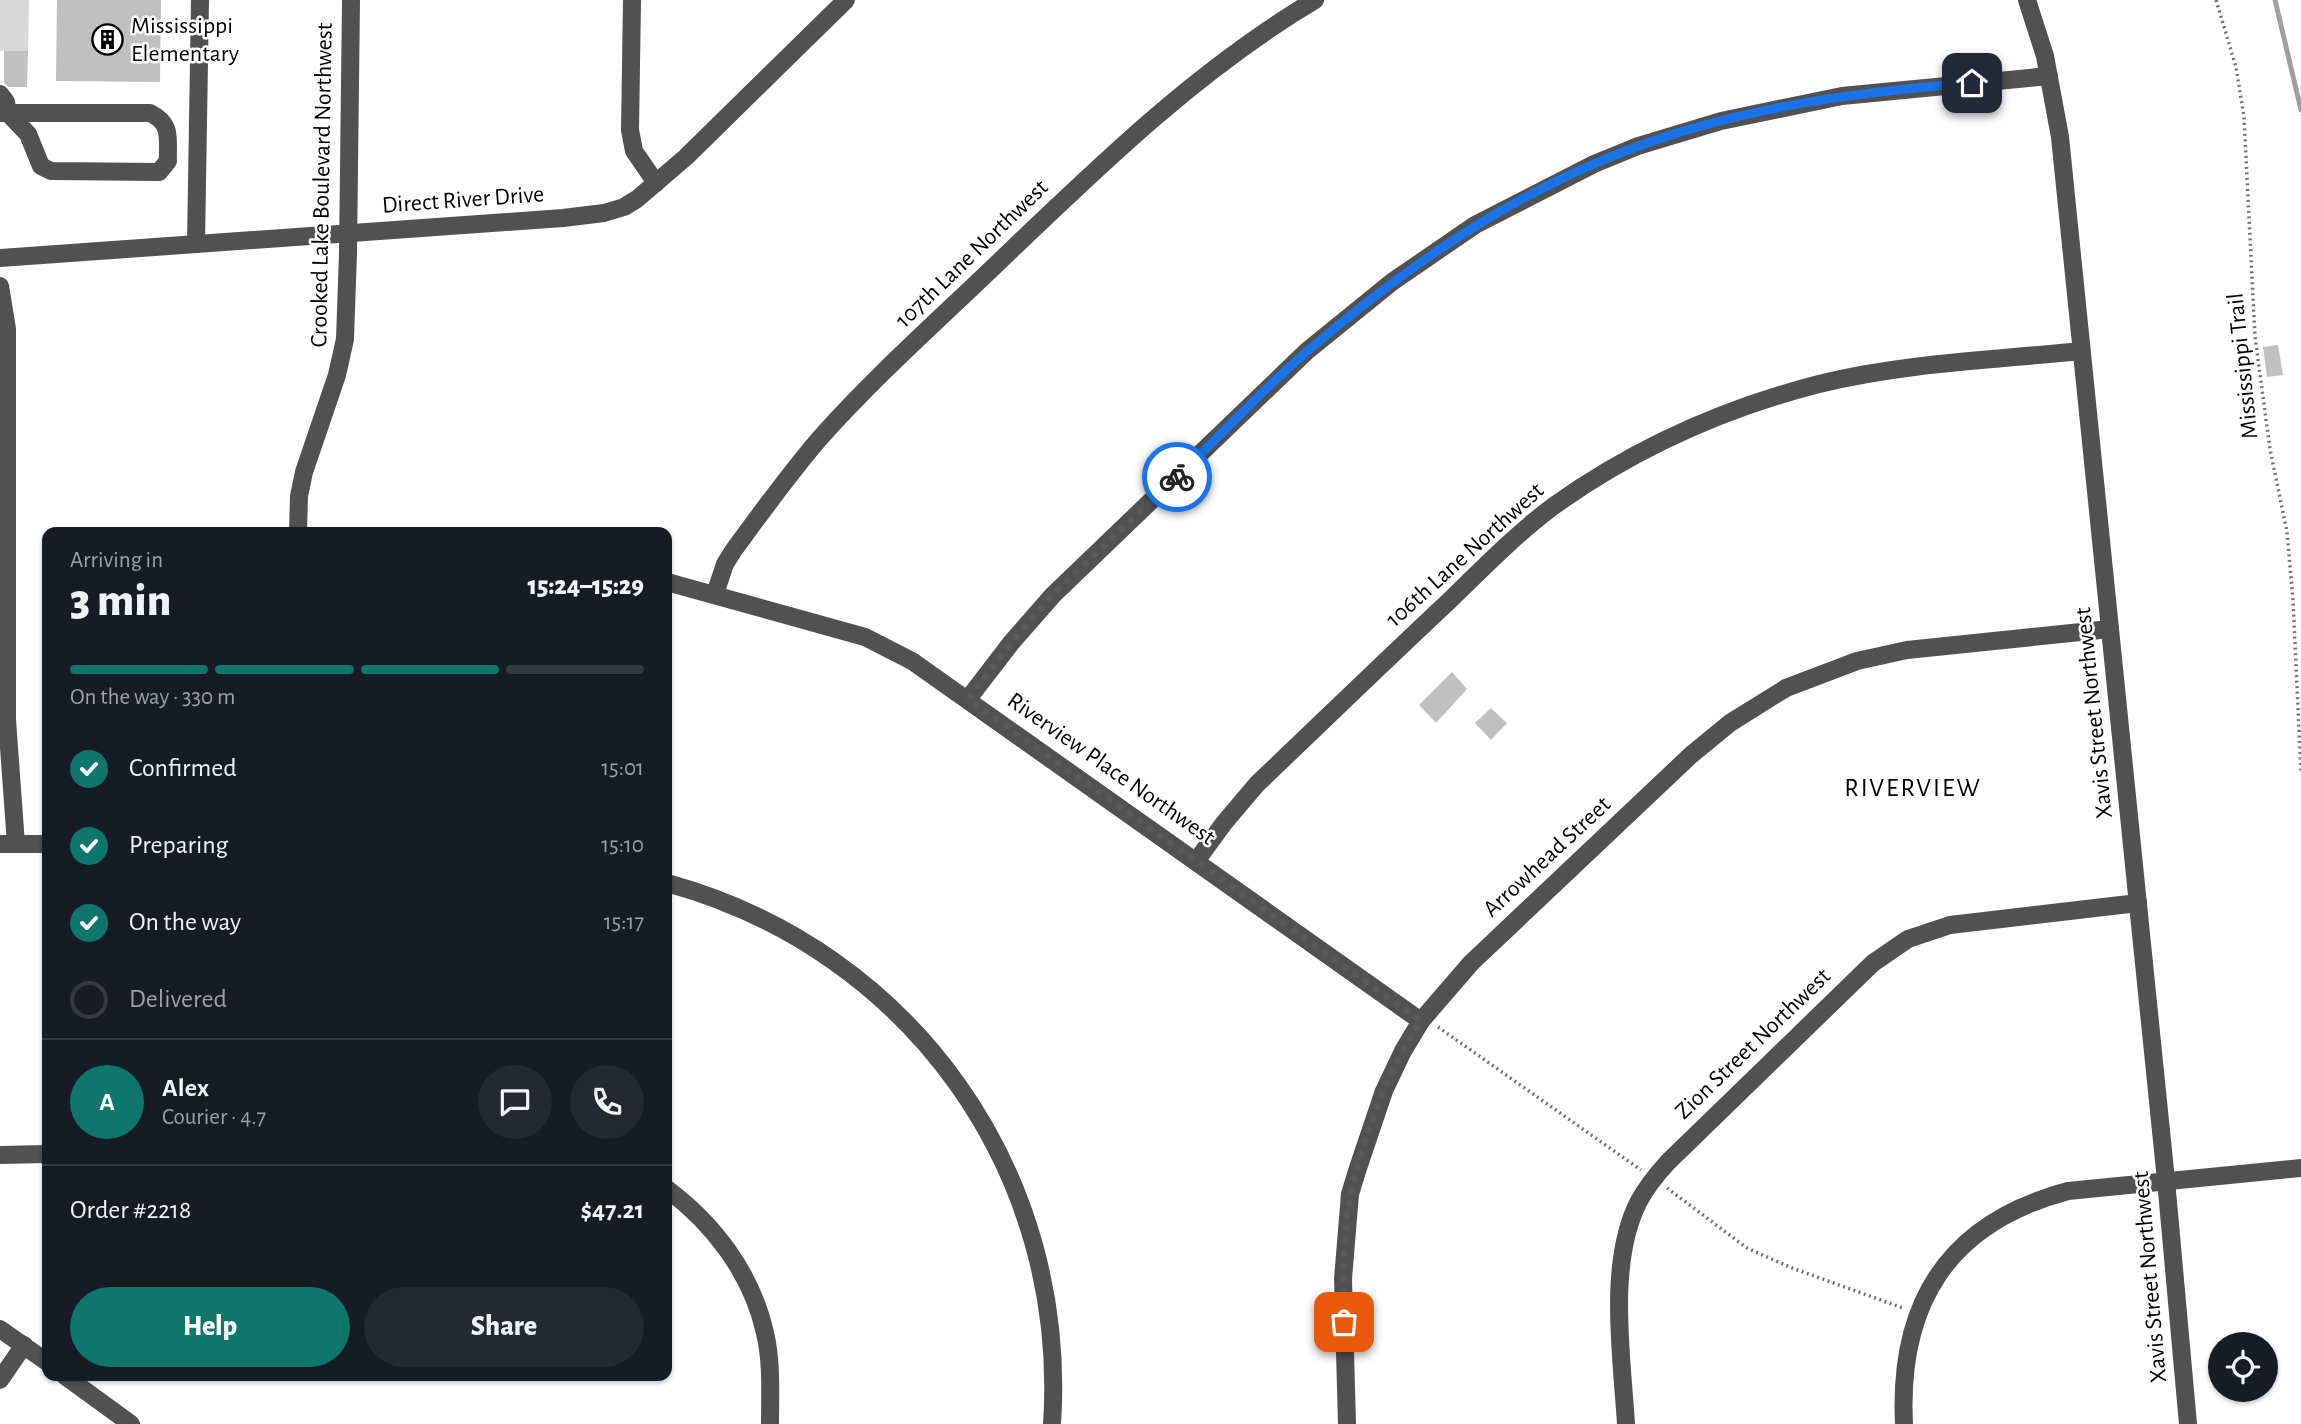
<!DOCTYPE html>
<meta charset="utf-8">
<style>
:root{--surface:#171b24;--page:#242831;--text:#f1f3f6;--muted:#9ea1a6;--line:#363941;--accent:#0f766e}
body{margin:0;font-family:"Alegreya Sans",sans-serif;background:var(--page);color:var(--text);height:100vh;display:flex;flex-direction:column;font-size:26px;white-space:nowrap}
*{box-sizing:border-box;margin:0}
p{font-size:23px;color:var(--muted)}
.icon{flex:none;width:38px;height:38px;fill:none;stroke:currentColor;stroke-width:2;stroke-linecap:round;stroke-linejoin:round}
.map{position:relative;flex:1;overflow:hidden}
.side{position:absolute;left:42px;top:527px;width:630px;height:854px;display:flex;flex-direction:column;background:var(--surface);border-radius:14px;box-shadow:0 2px 5px #0004}
.side>*{flex:none}
.tools{position:absolute;left:2208px;top:1332px;display:grid;gap:14px}
.tools a{display:grid;place-items:center;width:70px;height:70px;border-radius:50%;background:var(--surface);box-shadow:0 2px 5px #0004;font-size:35px}
.pin{position:absolute;display:grid;place-items:center;width:60px;height:60px;color:#fff;margin:-30px;border-radius:14px;box-shadow:0 4px 10px #0006}
.courier{position:absolute;display:grid;place-items:center;width:70px;height:70px;margin:-35px;border:5px solid #1a73e8;border-radius:50%;background:#fff;color:#222;box-shadow:0 2px 9px #0007}
.overview em{font-style:normal;font-weight:800}
.overview div{display:flex;flex-direction:column-reverse}
.overview{display:flex;align-items:center;justify-content:space-between;height:119px;padding:0 28px}
h1{font-size:46px;font-weight:800;line-height:52px}
.bar{display:grid;grid-template-columns:repeat(4,1fr);gap:10px 7px;align-content:center;height:84px;padding:0 28px}
.bar i{height:9px;border-radius:5px;background:var(--line)}
.bar .on{background:var(--accent)}
.bar p{grid-column:span 4}
.line{display:flex;align-items:center;gap:18px;padding:0 28px;border-top:2px solid var(--line)}
.line div{flex:1}
.round{display:grid;place-items:center;flex:none;width:74px;height:74px;border-radius:37px;background:var(--page)}
ol{padding:0 28px;list-style:none}
li{display:flex;align-items:center;gap:21px;height:77px}
li p{margin-inline-start:auto}
li .icon{padding:7px;border-radius:50%;background:var(--accent);color:#fff;stroke-width:4}
li:last-child{color:var(--muted)}
li i{width:38px;height:38px;border:4px solid var(--line);border-radius:50%}
.primary-button{display:flex;gap:14px;margin-top:auto;padding:14px 28px}
.primary-button a{flex:1;height:80px;border-radius:42px;background:var(--accent);color:#fff;font-size:28px;font-weight:800;line-height:80px;text-align:center}
.primary-button a+a{background:var(--page);color:var(--text)}
.map>svg:first-child{display:block}
.green{fill:#d8d8d8}
.lines{fill:none;stroke-linecap:round;stroke-linejoin:round}
.stream{stroke:#9f9f9f;stroke-width:5}
.building{fill:#c0c0c0}
.path{stroke:#737373;stroke-width:3.5;stroke-dasharray:2 3.5;stroke-linecap:butt}
.minor{stroke:#515151;stroke-width:18}
.done{stroke:#595959;stroke-width:7;stroke-dasharray:0 12.6}
.route{stroke:#1a73e8;stroke-width:9}
.labels{text-anchor:middle;dominant-baseline:central;stroke-width:5;stroke-linejoin:round;paint-order:stroke}
.poi-label{font-size:24px;fill:#000;stroke:#fff;text-anchor:start}
.street-label{font-size:24px;fill:#000;stroke:#fff}
.neighbourhood-label{font-size:26px;letter-spacing:2px;fill:#000;stroke:#fff}
</style>
<div class="map">
<svg width="2301" height="1424" viewBox="0 0 2301 1424">
<rect width="100%" height="100%" fill="#fff"/>
<polygon class="green" points="0,0 29,0 28,51 0,51"/>
<g class="lines">
<polyline class="stream" points="2275,0 2301,110"/>
</g>
<g class="building">
<polygon points="57,0 161,0 160,82 56,81"/>
<polygon points="4,51 28,51 27,87 9,87 4,83"/>
<polygon points="2278,345 2283,375 2267,377 2263,347"/>
<polygon points="1452,672 1467,689 1436,723 1419,705"/>
<polygon points="1491,708 1507,723 1491,740 1475,723"/>
</g>
<g class="lines">
<g class="path">
<polyline points="2216,0 2236,67 2244,117 2255,337 2270,449 2287,532 2293,600 2301,772"/>
<polyline points="1438,1027 1641,1170"/>
<polyline points="1667,1188 1747,1248 1792,1268 1903,1308"/>
</g>
<g class="minor">
<polyline points="632,0 630,130 634,151 656,183"/>
<polyline points="2027,0 2045,56 2060,137 2166,1180 2188,1424"/>
<path d="M0,94l6,8 2,11 20,21 13,32 10,5 108,1 9,-11c-1,-22 5,-37 -18,-48h-150"/>
<polyline points="196,244 200,0"/>
<polyline points="0,258 563,218 604,213 624,207 637,199 686,157 846,0"/>
<polyline points="0,286 7,329 7,720 16,844"/>
<polyline points="298,532 299,496 304,472 337,375 345,339 348,253 351,0"/>
<polyline points="667,582 865,637 912,661 1421,1021"/>
<path d="M715,594l10,-30 8,-13c28,-38 56,-77 87,-113 58,-65 123,-122 185,-182 97,-93 194,-187 310,-256"/>
<polyline points="968,699 1011,643 1053,595 1307,351 1392,282 1475,225 1594,164 1638,146 1721,121 1842,96 2049,76"/>
<polyline points="0,844 47,844"/>
<path d="M1197,860l27,-37 33,-39c64,-61 128,-123 192,-183 34,-33 68,-68 106,-96 79,-56 170,-97 264,-121 85,-21 175,-24 262,-33"/>
<path d="M667,883c244,67 402,289 385,541"/>
<polyline points="0,1155 47,1154"/>
<path d="M667,1189c47,35 85,85 98,144 7,29 5,61 5,91"/>
<polyline points="0,1329 47,1362"/>
<polyline points="65,1376 131,1424"/>
<polyline points="0,1380 24,1345"/>
<polyline points="1347,1424 1343,1279 1350,1194 1358,1168 1384,1091 1403,1051 1421,1021 1471,963 1691,755 1730,723 1786,688 1857,661 1907,650 2110,629"/>
<path d="M1626,1424c-4,-67 -19,-162 13,-223 8,-15 18,-27 29,-39l205,-199 35,-24 42,-14 188,-22"/>
<path d="M1904,1424c-6,-121 44,-201 164,-233l233,-23"/>
</g>
</g>
<g class="lines">
<path class="done" d="M1177,477l-124,117 -42,49 -43,56 453,322c-32,48 -59,116 -70,173 -9,42 -8,86 -7,128"/>
<path class="route" d="M1177,477c45,-42 86,-89 133,-128 98,-84 204,-157 326,-202 107,-40 222,-55 336,-64"/>
</g>
<defs>
<symbol id="building-ring" viewBox="-11 -11 22 22"><circle r="9.5" fill="#fff" stroke="#000" stroke-width="1.5"/><path d="M-4-6H4V6H1V3H-1V6H-4ZM-2.5-4.3h1.7v1.8h-1.7ZM.8-4.3h1.7v1.8H.8ZM-2.5-1h1.7V.8h-1.7ZM.8-1h1.7V.8H.8Z" fill="#000"/></symbol>
</defs>
<g fill-rule="evenodd">
<use href="#building-ring" x="90" y="22" width="35" height="35"/>
</g>
<g class="labels">
<g class="poi-label">
<text x="131" y="26">Mississippi<tspan x="131" dy="28">Elementary</tspan></text>
</g>
<g class="street-label">
<text transform="translate(322 185) rotate(-89)">Crooked Lake Boulevard Northwest</text>
<text transform="translate(463 200) rotate(-4)">Direct River Drive</text>
<text transform="translate(972 254) rotate(-44)">107th Lane Northwest</text>
<text transform="translate(2243 366) rotate(-96)">Mississippi Trail</text>
<text transform="translate(1465 555) rotate(-42)">106th Lane Northwest</text>
<text transform="translate(2094 713) rotate(-96)">Xavis Street Northwest</text>
<text transform="translate(1111 769) rotate(35)">Riverview Place Northwest</text>
<text transform="translate(1547 857) rotate(-43)">Arrowhead Street</text>
<text transform="translate(1753 1044) rotate(-44)">Zion Street Northwest</text>
<text transform="translate(2150 1277) rotate(-95)">Xavis Street Northwest</text>
</g>
<g class="neighbourhood-label">
<text x="1913" y="788">RIVERVIEW</text>
</g>
</g>
</svg>
<div class="tools">
<a><svg class="icon" aria-label="locate" viewBox="0 0 24 24"><circle cx="12" cy="12" r="6"/><path d="M12 2v4M12 18v4M2 12h4M18 12h4"/></svg></a>
</div>
<div class="pin" style="left:1344px;top:1322px;background:#ea580c"><svg class="icon" aria-label="bag" viewBox="0 0 24 24"><path d="M5 8h14l-1 12H6zM9 8a3 3 0 0 1 6 0"/></svg></div>
<div class="pin" style="left:1972px;top:83px;background:#1f2937"><svg class="icon" aria-label="home" viewBox="0 0 24 24"><path d="M3 11l9-7 9 7M6 9v11h12V9"/></svg></div>
<div class="courier" style="left:1177px;top:477px"><svg class="icon" aria-label="bike" viewBox="0 0 24 24"><circle cx="6" cy="16" r="4"/><circle cx="18" cy="16" r="4"/><path d="M6 16l4-8h5l3 8M10 8l3 8H6M13 5h3"/></svg></div>
<section class="side">
<div class="overview"><div><h1>3 min</h1><p>Arriving in</p></div><em>15:24–15:29</em></div>
<div class="bar"><i class="on"></i><i class="on"></i><i class="on"></i><i></i><p>On the way · 330 m</p></div>
<ol>
<li><svg class="icon" aria-label="check" viewBox="0 0 24 24"><path d="M5 12l5 5 9-10"/></svg>Confirmed<p>15:01</p></li>
<li><svg class="icon" aria-label="check" viewBox="0 0 24 24"><path d="M5 12l5 5 9-10"/></svg>Preparing<p>15:10</p></li>
<li><svg class="icon" aria-label="check" viewBox="0 0 24 24"><path d="M5 12l5 5 9-10"/></svg>On the way<p>15:17</p></li>
<li><i></i>Delivered</li>
</ol>
<div class="line" style="height:126px"><b class="round" style="background:var(--accent);color:#fff">A</b><div><b>Alex</b><p>Courier · 4.7</p></div><a class="round"><svg class="icon" aria-label="chat" viewBox="0 0 24 24"><path d="M4 5h16v11H9l-5 4z"/></svg></a><a class="round"><svg class="icon" aria-label="phone" viewBox="0 0 24 24"><path d="M5 4h4l2 5-3 2q2 4 5 5l2-3 5 2v4C11 20 4 13 5 4z"/></svg></a></div>
<div class="line" style="height:91px"><div>Order #2218</div><b>$47.21</b></div>
<div class="primary-button"><a>Help</a><a>Share</a></div>
</section>
</div>
